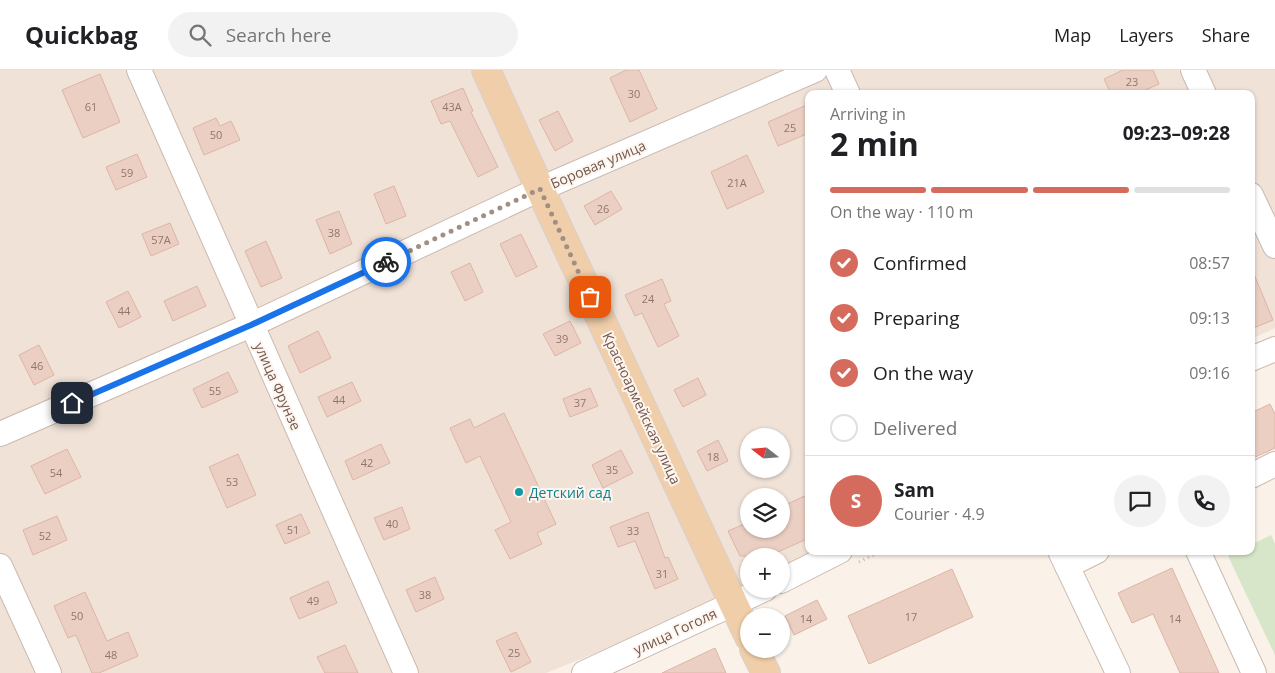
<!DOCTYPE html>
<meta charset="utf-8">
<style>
:root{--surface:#fff;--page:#f2f2f2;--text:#202124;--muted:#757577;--line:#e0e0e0;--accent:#d56b5c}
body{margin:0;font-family:"Open Sans",sans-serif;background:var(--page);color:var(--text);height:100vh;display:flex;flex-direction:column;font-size:19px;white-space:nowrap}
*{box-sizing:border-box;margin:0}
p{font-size:16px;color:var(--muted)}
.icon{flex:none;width:28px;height:28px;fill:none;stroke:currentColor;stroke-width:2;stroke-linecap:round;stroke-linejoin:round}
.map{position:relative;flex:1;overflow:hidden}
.details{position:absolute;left:805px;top:20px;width:450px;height:465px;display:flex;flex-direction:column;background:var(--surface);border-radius:10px;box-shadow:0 1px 4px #0004}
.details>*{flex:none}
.needle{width:32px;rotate:287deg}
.tools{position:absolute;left:740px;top:358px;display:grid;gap:10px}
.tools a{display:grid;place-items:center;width:50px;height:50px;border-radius:50%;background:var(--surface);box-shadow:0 1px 4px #0004;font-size:25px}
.pin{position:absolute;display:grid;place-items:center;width:42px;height:42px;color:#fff;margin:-21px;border-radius:10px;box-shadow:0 2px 8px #0006}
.courier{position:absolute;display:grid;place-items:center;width:50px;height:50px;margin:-25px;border:4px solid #1a73e8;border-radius:50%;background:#fff;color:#222;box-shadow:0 1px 6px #0007}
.headline em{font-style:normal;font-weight:700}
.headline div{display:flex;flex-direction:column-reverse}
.headline{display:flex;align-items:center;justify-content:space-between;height:85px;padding:0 25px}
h1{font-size:32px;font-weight:700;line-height:38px}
.bar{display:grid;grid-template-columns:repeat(4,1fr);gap:8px 5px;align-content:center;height:60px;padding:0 25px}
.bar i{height:6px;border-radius:4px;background:var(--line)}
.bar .selected{background:var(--accent)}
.bar p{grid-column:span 4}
.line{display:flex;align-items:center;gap:12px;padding:0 25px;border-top:1px solid var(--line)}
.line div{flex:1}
.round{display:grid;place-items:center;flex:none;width:52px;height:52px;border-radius:26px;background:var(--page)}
ol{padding:0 25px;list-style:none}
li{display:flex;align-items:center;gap:15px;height:55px}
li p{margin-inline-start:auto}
li .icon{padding:5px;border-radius:50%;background:var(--accent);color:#fff;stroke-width:4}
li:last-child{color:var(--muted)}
li i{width:28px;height:28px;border:2px solid var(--line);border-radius:50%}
header{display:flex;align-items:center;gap:30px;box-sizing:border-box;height:70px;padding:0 25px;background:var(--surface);border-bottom:1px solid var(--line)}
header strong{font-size:24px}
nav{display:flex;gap:28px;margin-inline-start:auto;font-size:18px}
.search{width:350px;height:45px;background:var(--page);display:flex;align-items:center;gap:12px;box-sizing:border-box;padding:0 18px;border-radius:28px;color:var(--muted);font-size:19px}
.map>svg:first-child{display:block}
.residential{fill:#f0e2d7;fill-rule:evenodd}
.green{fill:#d7e6c8}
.building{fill:#eccfc3;stroke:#dcb5a5}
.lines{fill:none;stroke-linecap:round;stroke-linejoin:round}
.minor-casing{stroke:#cbb9af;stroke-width:26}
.major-casing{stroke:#d7d0ce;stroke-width:30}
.path{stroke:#d1b2a6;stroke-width:3;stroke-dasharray:1 4;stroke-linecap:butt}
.minor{stroke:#fff;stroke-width:24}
.major{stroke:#f0cea9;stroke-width:28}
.done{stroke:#a18e85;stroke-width:5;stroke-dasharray:0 9}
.route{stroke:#1a73e8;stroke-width:6}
.culture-dot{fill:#0f9aa8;stroke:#fdf5ee;stroke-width:2}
.labels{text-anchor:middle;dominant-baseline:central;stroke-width:4;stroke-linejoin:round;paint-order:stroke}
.number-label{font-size:11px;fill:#90766c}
.street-label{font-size:14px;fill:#71584f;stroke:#fdf5ee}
.culture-label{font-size:14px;fill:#0d838f;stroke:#fdf5ee;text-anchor:start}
</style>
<header>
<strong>Quickbag</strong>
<div class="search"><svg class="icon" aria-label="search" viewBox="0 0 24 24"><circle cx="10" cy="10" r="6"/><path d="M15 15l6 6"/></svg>Search here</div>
<nav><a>Map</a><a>Layers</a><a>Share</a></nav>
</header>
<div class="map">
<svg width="1275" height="603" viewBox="0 0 1275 603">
<rect width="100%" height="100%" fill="#faf1e8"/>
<path class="residential" d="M0,0h1275v258l-24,11v-245h-442v457h10l-38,19v-14h-32v30l-59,29 -144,58h-546zM749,366h32v33h-32zM749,426h32v33h-32z"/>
<polygon class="green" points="1271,465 1275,474 1275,585 1228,486 1238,481 1251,481 1251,475"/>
<g class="building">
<polygon points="626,0 639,0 657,39 630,52 610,8"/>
<polygon points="1123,0 1153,0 1159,14 1137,24 1111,24 1104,9"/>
<polygon points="100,4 120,52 83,68 62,20"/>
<polygon points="463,18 473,41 471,42 498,97 478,107 450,51 441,54 431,31"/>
<polygon points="809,34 809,63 778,76 768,52"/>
<polygon points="558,41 573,71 555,81 539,50"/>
<polygon points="216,48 220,56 231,51 240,70 204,85 193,58"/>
<polygon points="137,84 147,107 116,120 106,97"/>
<polygon points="747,85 764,122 727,139 711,102"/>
<polygon points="394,116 406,146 386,154 374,124"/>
<polygon points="611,121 622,139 595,155 584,136"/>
<polygon points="339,141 352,174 330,184 316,150"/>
<polygon points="170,153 179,174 151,186 142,164"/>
<polygon points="521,164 537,197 516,207 500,174"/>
<polygon points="266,171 282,208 261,217 245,181"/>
<polygon points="470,193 483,222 465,231 451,202"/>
<polygon points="1251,197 1273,250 1251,259"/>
<polygon points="662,209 671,231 664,234 679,266 658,277 642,243 635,246 625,225"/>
<polygon points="197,216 206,236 173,251 164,231"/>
<polygon points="128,221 141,247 119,258 106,232"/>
<polygon points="570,251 581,273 555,286 543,264"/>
<polygon points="318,261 331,288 300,303 288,276"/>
<polygon points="39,275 54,305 34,315 19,285"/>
<polygon points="228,302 238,322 202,338 193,319"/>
<polygon points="698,308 706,325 683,337 674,320"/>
<polygon points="352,312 361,331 327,347 318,327"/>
<polygon points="590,318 598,336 570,347 563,329"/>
<polygon points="1270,334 1275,344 1275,378 1251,389 1251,343"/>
<polygon points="504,343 556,454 537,463 542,474 510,489 495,460 511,452 480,386 466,393 450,358 470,349 474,358"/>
<polygon points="718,370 728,391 707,401 697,381"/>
<polygon points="381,374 390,393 353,410 345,391"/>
<polygon points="67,379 81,407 45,424 31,396"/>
<polygon points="621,380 633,403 603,418 592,395"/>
<polygon points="238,384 256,425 227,438 209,397"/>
<polygon points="809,424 809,468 769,486 740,486 728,461 749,452 749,459 781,459 781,437"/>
<polygon points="402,437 410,459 384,470 374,448"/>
<polygon points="648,442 665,488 668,487 678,509 655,519 635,471 618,477 610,457"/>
<polygon points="301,444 310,463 285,474 276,455"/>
<polygon points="57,446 67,470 33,485 23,460"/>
<polygon points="1172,498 1219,603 1180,603 1153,544 1132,553 1118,523"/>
<polygon points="952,499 973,547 869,594 848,546"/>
<polygon points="435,507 444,529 416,542 406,520"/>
<polygon points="328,511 337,533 299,549 290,528"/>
<polygon points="85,522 107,571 128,562 138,586 99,603 92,603 76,565 68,568 54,536"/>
<polygon points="817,530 827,549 794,565 785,546"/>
<polygon points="516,562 531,592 511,602 496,571"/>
<polygon points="345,575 358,603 325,603 317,587"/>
<polygon points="715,578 726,603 662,603"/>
</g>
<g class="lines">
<defs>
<g id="minor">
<polyline points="139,0 406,603"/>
<polyline points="837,0 848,24"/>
<polyline points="1193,0 1204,24"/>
<polyline points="1251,125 1275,176"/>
<polyline points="1251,289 1275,279"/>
<polyline points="0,364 251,255 540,119 815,0"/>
<polyline points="1251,406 1275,394"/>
<polyline points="1060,481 1118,603"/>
<polyline points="1198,481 1254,603"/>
<polyline points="0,496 49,603"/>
<polyline points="1067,496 1097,481"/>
<polyline points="781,511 840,481"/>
<polyline points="584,603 765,519"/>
</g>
<g id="major">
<polyline points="486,0 540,119 749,567"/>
<polyline points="754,579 766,603"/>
</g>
</defs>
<use href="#minor" class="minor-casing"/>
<use href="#major" class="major-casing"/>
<polyline class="path" points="859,492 881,481"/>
<use href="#minor" class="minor"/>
<use href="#major" class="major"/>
</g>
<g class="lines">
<polyline class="done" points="386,192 540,119 590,227"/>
<polyline class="route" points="72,333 251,255 386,192"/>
</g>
<circle class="culture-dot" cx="519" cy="422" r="5"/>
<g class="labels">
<g class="number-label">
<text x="1132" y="11">23</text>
<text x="634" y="23">30</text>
<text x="91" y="36">61</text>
<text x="452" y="36">43А</text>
<text x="790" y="57">25</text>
<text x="216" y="64">50</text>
<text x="127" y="102">59</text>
<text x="737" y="112">21А</text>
<text x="603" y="138">26</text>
<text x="334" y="162">38</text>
<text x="161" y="169">57А</text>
<text x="648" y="228">24</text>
<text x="124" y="240">44</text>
<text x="562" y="268">39</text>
<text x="37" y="295">46</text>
<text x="215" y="320">55</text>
<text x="339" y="329">44</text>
<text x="580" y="332">37</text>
<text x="713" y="386">18</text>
<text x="367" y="392">42</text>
<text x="612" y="399">35</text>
<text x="56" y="402">54</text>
<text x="232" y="411">53</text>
<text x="392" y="453">40</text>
<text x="293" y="459">51</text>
<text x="633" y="460">33</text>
<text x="45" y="465">52</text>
<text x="662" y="503">31</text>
<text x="425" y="524">38</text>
<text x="313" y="530">49</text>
<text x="77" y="545">50</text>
<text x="911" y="546">17</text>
<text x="806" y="548">14</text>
<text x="1175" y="548">14</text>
<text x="514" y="582">25</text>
<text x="111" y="584">48</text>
</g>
<g class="street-label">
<text transform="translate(598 94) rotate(-23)">Боровая улица</text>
<text transform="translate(278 316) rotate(66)">улица Фрунзе</text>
<text transform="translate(642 338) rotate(65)">Красноармейская улица</text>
<text transform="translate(675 561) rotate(-25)">улица Гоголя</text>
</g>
<g class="culture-label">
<text x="529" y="422">Детский сад</text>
</g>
</g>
</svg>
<div class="tools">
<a><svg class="needle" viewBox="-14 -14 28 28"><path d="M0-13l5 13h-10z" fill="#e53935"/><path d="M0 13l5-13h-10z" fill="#757577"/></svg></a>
<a><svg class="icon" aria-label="layers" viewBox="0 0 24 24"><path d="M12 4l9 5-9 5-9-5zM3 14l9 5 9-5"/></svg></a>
<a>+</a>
<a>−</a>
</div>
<div class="pin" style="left:590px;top:227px;background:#ea580c"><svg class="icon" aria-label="bag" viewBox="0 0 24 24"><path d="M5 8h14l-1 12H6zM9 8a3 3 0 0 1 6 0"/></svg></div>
<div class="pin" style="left:72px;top:333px;background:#1f2937"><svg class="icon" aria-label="home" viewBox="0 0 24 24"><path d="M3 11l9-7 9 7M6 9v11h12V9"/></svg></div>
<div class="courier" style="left:386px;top:192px"><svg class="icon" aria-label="bike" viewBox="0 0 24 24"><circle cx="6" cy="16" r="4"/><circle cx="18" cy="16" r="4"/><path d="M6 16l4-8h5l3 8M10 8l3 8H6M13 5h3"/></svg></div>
<section class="details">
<div class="headline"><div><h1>2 min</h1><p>Arriving in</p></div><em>09:23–09:28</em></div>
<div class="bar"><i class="selected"></i><i class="selected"></i><i class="selected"></i><i></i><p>On the way · 110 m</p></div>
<ol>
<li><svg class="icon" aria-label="check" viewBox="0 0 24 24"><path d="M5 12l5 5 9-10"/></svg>Confirmed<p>08:57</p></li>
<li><svg class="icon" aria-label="check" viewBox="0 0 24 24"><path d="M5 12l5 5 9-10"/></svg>Preparing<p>09:13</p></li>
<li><svg class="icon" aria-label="check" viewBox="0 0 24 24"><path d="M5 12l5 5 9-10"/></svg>On the way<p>09:16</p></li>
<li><i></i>Delivered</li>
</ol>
<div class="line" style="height:90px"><b class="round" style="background:var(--accent);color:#fff">S</b><div><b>Sam</b><p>Courier · 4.9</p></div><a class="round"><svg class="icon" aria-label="chat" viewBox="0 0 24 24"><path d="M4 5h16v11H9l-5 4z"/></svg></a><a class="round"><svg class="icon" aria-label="phone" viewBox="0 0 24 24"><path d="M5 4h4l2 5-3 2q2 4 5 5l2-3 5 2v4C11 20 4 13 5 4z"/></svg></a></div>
</section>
</div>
